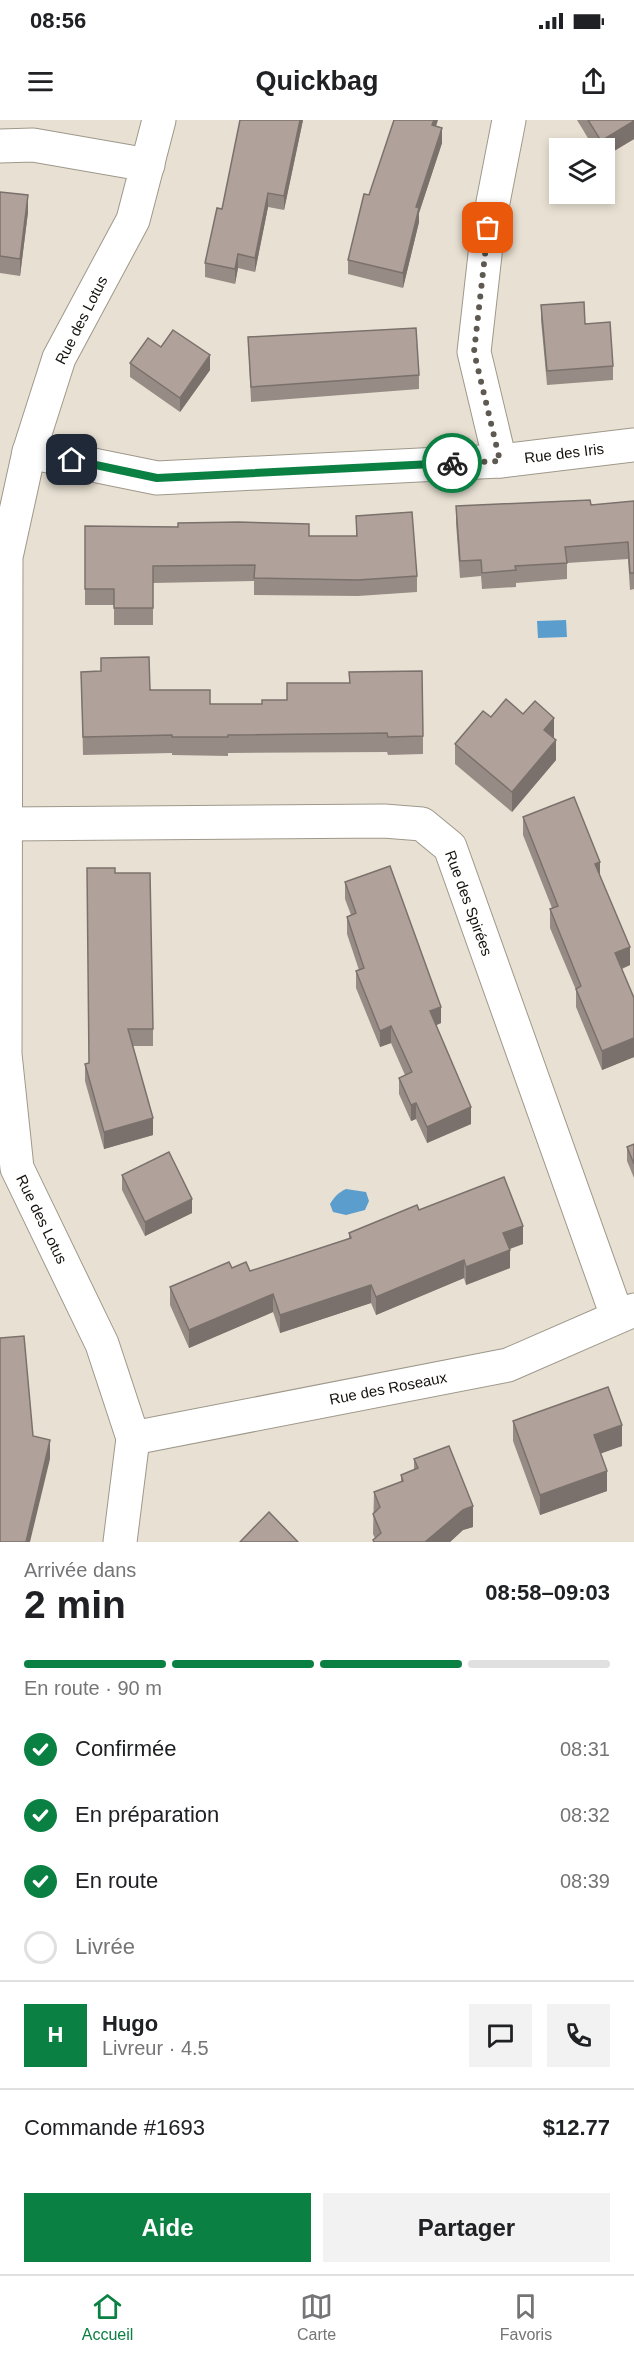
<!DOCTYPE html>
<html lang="fr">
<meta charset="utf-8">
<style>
:root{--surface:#fff;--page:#f2f2f2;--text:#202124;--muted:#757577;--line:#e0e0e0;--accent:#0b8043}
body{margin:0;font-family:Arial,sans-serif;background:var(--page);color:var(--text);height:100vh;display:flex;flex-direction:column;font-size:22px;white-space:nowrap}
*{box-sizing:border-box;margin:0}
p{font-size:20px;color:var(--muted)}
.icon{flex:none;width:33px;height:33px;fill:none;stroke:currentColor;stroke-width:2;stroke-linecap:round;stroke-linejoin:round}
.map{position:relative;height:1422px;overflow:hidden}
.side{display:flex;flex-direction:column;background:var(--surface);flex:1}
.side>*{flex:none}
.buttons{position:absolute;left:549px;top:18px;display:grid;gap:12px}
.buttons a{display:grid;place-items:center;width:66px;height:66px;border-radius:0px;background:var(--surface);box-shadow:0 3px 9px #0003;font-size:30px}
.pin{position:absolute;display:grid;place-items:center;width:51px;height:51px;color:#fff;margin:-26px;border-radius:12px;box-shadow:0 3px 9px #0006}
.courier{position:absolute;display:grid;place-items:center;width:60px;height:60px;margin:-30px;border:4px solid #0b8043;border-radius:50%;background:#fff;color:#222;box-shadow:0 2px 8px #0007}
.head em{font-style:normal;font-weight:700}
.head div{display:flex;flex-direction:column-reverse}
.head{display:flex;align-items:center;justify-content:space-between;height:102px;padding:0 24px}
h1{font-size:39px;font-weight:700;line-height:45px}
.bar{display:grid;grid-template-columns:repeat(4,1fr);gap:9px 6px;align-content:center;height:72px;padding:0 24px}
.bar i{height:8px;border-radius:4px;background:var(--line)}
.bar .on{background:var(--accent)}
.bar p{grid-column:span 4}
.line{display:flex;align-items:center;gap:15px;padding:0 24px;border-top:2px solid var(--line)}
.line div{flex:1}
.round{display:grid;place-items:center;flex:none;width:63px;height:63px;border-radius:0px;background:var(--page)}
ol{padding:0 24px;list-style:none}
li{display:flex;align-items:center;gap:18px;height:66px}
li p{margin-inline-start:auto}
li .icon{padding:6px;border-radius:50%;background:var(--accent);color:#fff;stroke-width:4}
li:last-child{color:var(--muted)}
li i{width:33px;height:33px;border:3px solid var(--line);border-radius:50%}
.action{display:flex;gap:12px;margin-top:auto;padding:12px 24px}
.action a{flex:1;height:69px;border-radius:0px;background:var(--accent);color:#fff;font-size:24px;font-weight:700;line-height:69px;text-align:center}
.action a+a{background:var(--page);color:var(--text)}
.status{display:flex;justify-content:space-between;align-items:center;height:42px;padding:0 30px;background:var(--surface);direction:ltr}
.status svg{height:16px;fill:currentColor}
header{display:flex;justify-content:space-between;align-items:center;height:78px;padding:0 24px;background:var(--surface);font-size:27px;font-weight:700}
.menu{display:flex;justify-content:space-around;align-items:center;height:84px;border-top:2px solid var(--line);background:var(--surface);font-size:16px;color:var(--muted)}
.menu a{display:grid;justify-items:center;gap:3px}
.menu .on{color:var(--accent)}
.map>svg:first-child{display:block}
.water{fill:#5b9dcd}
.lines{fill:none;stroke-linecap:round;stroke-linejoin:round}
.street-casing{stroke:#9e988b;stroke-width:35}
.street{stroke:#fff;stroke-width:33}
.wall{fill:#978b85}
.shaded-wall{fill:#7b716c}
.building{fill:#b0a29b;stroke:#7b716c;stroke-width:1.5}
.done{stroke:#5e5a52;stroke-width:6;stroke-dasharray:0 10.8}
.route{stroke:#0b8043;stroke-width:8}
.labels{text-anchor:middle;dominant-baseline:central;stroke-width:5;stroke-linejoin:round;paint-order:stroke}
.street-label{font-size:15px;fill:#14120d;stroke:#fff}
</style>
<div class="status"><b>08:56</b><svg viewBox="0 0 49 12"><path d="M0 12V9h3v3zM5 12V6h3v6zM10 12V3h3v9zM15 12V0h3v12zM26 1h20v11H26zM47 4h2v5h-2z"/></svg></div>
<header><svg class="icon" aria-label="menu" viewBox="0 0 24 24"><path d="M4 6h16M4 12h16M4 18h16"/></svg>Quickbag<svg class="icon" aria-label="share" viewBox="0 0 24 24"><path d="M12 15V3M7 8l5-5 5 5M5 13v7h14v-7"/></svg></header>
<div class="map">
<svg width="634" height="1422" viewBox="0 0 634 1422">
<rect width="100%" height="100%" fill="#e8e1d3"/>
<g class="water">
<polygon points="566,500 567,517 538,518 537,501"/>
<path d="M346,1069l20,3 3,9 -4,9 -19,5 -13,-3 -3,-8c4,-7 9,-12 16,-15z"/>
</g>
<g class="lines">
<defs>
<g id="street">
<polyline points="0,26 33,25 148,45"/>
<polyline points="29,332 157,358 500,341 634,325"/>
<polyline points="500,341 474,232 488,108 509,0"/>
<polyline points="6,704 384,701 422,704 450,727 617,1196"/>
<polyline points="133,1318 508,1245 634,1190"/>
<polyline points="120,1422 133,1318 102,1224 17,1048 5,934 6,437 29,332 59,238 133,100 159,0"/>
</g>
</defs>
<use href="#street" class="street-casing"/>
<use href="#street" class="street"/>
</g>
<g class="wall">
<polygon points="240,0 303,0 284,90 268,87 255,152 238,148 235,164 205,157 205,143 222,89"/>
<polygon points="577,0 634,0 634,19 604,37 604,28 594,28"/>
<polygon points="436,6 442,23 419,93 419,102 403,168 348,154 348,140 369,75"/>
<polygon points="0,72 28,92 20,156 0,153"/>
<polygon points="541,185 585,204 613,246 613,260 547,265 541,200"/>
<polygon points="248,217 419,255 419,269 251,282"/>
<polygon points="161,227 210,250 180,292 130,257 130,243"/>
<polygon points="634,381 634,469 630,470 628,439 567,443 567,459 516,463 516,467 482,469 481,456 460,458 456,403 456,386 591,385"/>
<polygon points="356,396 417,456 417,472 358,476 254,475 254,461 153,463 153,505 114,505 114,485 85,485 85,406 178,407 309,416 356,416"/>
<polygon points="81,552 210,584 423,616 423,634 388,635 387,632 228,633 228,636 172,635 172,633 83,635"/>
<polygon points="523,594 554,618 556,640 512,692 455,644 455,624 491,597"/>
<polygon points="523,697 600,755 630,845 622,849 634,878 634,937 602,950 576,887 576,870 550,808 550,789 552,788 523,715"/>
<polygon points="115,753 153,909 153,926 133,926 153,1015 104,1029 85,961 85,944 89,943"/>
<polygon points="345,762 441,903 436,905 471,1004 427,1023 416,999 411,1001 399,974 399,958 405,955 391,923 380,927 356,868 356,851 359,850 347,814 347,797 351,795 345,779"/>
<polygon points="634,1024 634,1058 627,1041 627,1027"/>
<polygon points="122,1055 192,1093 145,1116 122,1070"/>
<polygon points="419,1090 523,1124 510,1129 510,1148 466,1165 464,1158 376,1195 371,1183 280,1213 273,1192 189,1228 170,1185 170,1167 232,1148 250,1151 349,1119 349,1113"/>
<polygon points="513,1301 622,1326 600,1333 607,1371 540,1395 513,1321"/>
<polygon points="414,1339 473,1407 463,1410 450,1422 373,1422 373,1420 375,1418 373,1414 374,1372 401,1362 401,1355 414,1350"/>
</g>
<g class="shaded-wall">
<polygon points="300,0 303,0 284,90 284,76"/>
<polygon points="434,0 438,0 432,19 432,5"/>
<polygon points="634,1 634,19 604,37 604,28 601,28 601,21"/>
<polygon points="442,8 442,23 419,93 419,102 403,168 403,153 416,87"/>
<polygon points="268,73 268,87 255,152 255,138"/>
<polygon points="28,75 28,92 20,156 20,139"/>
<polygon points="238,134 238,148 235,164 235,149"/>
<polygon points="210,235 210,250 180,292 180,278"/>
<polygon points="554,598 554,618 544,610"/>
<polygon points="556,620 556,640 512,692 512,672"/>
<polygon points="600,742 600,760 595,744"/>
<polygon points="630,827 630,845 615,851 615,833"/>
<polygon points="441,887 441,903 430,908 430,891"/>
<polygon points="391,906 391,923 380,927 380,911"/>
<polygon points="634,918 634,937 602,950 602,931"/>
<polygon points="416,983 416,999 411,1001 411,985"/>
<polygon points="471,987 471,1004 427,1023 427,1007"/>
<polygon points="153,998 153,1015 104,1029 104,1012"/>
<polygon points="192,1079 192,1093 145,1116 145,1102"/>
<polygon points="523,1106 523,1124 503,1131 503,1113"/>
<polygon points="510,1130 510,1148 466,1165 466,1147"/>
<polygon points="464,1140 464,1158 376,1195 376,1177"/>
<polygon points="371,1165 371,1183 280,1213 280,1195"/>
<polygon points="273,1174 273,1192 189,1228 189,1210"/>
<polygon points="622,1305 622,1326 594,1336 594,1315"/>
<polygon points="50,1320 50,1339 30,1422 26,1422"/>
<polygon points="607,1351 607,1371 540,1395 540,1375"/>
<polygon points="473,1386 473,1407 463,1410 450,1422 425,1422 463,1390"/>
</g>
<g class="building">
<polygon points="240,0 300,0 284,76 268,73 255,138 238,134 235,149 205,143 217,88 222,89"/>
<polygon points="394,0 434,0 432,5 442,8 416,87 419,88 403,153 348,140 364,74 369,75"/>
<polygon points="588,0 634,0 634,1 601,21"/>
<polygon points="0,72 28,75 20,139 0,136"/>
<polygon points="584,182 585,204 610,202 613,246 547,251 541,185"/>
<polygon points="416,208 419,255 251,267 248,217"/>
<polygon points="173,210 210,235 180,278 130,243 148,218 161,227"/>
<polygon points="590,380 591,385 634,381 634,453 630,453 628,422 565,427 567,443 515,446 516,450 482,453 481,440 460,441 456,386"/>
<polygon points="412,392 417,456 358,460 254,458 255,445 153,446 153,488 114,488 114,469 85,469 85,406 178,407 178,403 238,402 309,404 309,416 357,416 356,396"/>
<polygon points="149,537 150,570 210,570 210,584 262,584 262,580 287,580 287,563 350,563 349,552 422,551 423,616 388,617 387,613 228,615 228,617 172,617 172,615 83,617 81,552 101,551 101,538"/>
<polygon points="506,579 523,594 535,581 554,598 544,610 556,620 512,672 455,624 483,591 491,597"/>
<polygon points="574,677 600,742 595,744 630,827 615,833 634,878 634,918 602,931 576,869 581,866 550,789 558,786 523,697"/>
<polygon points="390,746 441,887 430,891 471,987 427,1007 416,983 411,985 399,958 412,952 391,906 380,911 356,851 364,848 347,797 356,793 345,762"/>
<polygon points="87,748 115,748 115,753 150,753 153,909 128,909 153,998 104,1012 85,944 89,943"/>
<polygon points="634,1024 634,1044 627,1027"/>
<polygon points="169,1032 192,1079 145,1102 122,1055"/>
<polygon points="504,1057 523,1106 503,1113 510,1130 466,1147 464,1140 376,1177 371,1165 280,1195 273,1174 189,1210 170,1167 229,1142 232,1148 246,1142 250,1151 351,1118 349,1113 417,1085 419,1090"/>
<polygon points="24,1216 33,1316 50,1320 26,1422 0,1422 0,1218"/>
<polygon points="608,1267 622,1305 594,1315 607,1351 540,1375 513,1301"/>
<polygon points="449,1326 473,1386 463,1390 425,1422 374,1422 373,1420 381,1413 373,1394 380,1387 374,1372 403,1361 401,1355 418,1348 414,1339"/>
<polygon points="269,1392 298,1422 240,1422"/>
</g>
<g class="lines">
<polyline class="done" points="452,343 500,341 474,232 488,108"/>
<polyline class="route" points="72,340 157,358 452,343"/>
</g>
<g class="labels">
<g class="street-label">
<text transform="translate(81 200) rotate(-63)">Rue des Lotus</text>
<text transform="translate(564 333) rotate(-7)">Rue des Iris</text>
<text transform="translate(469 783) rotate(70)">Rue des Spirées</text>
<text transform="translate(42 1099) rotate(64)">Rue des Lotus</text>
<text transform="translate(388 1268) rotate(-11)">Rue des Roseaux</text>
</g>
</g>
</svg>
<div class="buttons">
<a><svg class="icon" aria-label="layers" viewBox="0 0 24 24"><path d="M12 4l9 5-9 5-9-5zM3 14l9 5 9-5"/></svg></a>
</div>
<div class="pin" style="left:488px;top:108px;background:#ea580c"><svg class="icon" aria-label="bag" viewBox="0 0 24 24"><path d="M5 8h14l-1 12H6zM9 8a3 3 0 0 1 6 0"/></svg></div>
<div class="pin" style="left:72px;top:340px;background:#1f2937"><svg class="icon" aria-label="home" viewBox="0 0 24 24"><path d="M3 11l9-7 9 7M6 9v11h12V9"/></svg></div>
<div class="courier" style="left:452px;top:343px"><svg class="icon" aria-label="bike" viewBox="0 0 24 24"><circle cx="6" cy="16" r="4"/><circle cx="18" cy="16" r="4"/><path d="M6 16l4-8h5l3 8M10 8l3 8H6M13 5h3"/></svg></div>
</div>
<section class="side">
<div class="head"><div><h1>2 min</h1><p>Arrivée dans</p></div><em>08:58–09:03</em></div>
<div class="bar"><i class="on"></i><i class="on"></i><i class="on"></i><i></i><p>En route · 90 m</p></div>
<ol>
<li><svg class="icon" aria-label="check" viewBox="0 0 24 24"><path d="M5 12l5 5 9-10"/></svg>Confirmée<p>08:31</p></li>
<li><svg class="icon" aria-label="check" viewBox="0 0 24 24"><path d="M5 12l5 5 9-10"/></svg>En préparation<p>08:32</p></li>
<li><svg class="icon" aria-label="check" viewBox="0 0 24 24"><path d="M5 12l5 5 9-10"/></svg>En route<p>08:39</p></li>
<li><i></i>Livrée</li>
</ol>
<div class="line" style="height:108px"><b class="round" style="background:var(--accent);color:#fff">H</b><div><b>Hugo</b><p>Livreur · 4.5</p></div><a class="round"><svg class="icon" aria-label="chat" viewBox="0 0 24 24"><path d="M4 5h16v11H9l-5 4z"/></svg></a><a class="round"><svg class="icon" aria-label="phone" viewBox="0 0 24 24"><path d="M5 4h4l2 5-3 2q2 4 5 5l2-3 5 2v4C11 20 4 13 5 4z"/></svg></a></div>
<div class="line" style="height:78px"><div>Commande #1693</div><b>$12.77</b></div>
<div class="action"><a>Aide</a><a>Partager</a></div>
</section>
<nav class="menu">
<a class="on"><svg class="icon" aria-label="home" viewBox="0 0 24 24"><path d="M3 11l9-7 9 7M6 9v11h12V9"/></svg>Accueil</a>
<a><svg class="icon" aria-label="map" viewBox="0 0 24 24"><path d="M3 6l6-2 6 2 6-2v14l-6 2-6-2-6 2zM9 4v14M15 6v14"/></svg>Carte</a>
<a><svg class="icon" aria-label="saved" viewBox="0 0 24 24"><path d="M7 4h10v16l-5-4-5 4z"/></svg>Favoris</a>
</nav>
